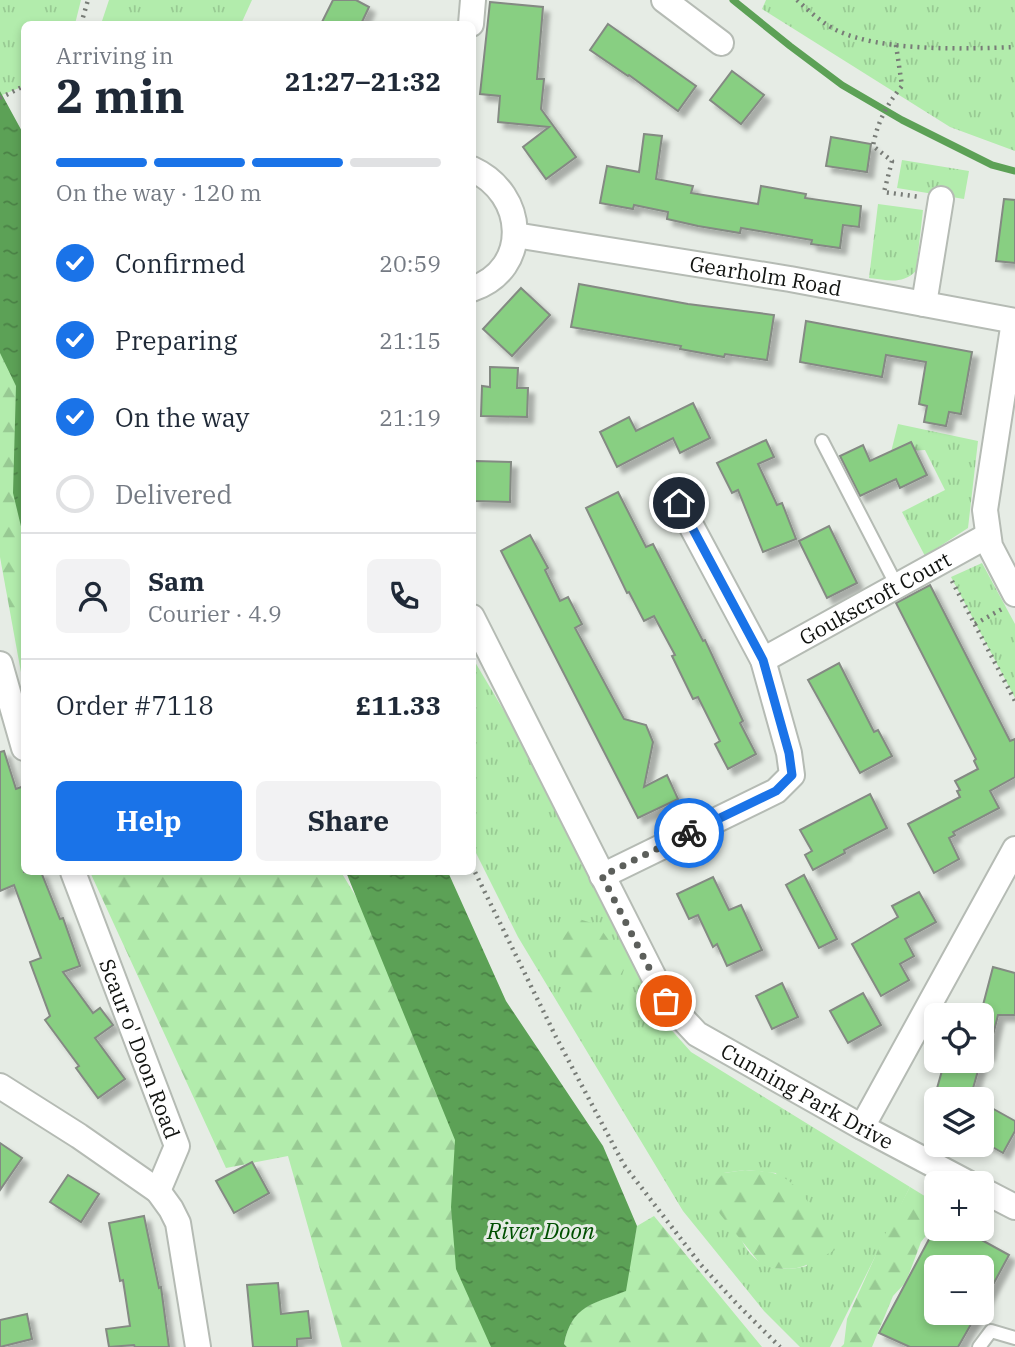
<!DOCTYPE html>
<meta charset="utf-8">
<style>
:root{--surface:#fff;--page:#f2f2f3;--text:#1f2937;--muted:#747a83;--line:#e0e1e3;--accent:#1a73e8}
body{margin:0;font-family:"IBM Plex Serif",serif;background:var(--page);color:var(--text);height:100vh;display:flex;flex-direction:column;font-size:26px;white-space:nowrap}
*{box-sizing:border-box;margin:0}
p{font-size:23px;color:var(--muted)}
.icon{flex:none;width:38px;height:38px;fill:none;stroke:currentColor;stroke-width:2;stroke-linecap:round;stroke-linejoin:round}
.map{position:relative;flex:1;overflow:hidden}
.details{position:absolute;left:21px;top:21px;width:455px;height:854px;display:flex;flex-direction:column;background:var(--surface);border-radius:10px;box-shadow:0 4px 10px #0003}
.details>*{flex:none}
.tools{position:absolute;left:924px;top:1003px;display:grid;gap:14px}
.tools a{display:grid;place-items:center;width:70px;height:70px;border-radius:10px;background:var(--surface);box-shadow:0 4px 10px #0003;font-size:35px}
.pin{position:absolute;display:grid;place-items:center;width:60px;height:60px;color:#fff;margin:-30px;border:4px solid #fff;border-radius:50%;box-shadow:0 2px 7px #0007}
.courier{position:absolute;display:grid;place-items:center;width:70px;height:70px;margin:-35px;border:5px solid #1a73e8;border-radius:50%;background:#fff;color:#222;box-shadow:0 2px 9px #0007}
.summary em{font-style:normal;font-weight:800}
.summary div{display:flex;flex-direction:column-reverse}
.summary{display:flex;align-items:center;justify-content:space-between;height:119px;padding:0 35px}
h1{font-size:46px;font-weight:800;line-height:52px}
.bar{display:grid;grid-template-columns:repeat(4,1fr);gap:10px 7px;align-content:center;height:84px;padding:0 35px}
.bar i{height:9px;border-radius:5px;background:var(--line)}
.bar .on{background:var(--accent)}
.bar p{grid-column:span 4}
.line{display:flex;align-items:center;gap:18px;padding:0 35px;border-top:2px solid var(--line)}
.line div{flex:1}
.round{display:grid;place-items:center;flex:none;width:74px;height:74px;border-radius:10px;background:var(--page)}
ol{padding:0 35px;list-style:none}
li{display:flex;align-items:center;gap:21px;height:77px}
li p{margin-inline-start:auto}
li .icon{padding:7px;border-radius:50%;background:var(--accent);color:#fff;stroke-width:4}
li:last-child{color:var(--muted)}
li i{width:38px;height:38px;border:4px solid var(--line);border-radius:50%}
.button{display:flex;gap:14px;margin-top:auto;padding:14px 35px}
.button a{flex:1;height:80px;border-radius:10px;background:var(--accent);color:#fff;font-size:28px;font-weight:800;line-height:80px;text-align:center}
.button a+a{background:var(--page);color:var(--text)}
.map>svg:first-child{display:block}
.grass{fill:url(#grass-tufts);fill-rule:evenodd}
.forest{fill:url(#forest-firs)}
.water{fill:url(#water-ripples)}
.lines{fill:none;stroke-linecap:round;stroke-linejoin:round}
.stream{stroke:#5ca156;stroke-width:7}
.building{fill:#88cf82;stroke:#848a83;stroke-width:2;filter:url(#shadow)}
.lane-casing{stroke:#b5bbb4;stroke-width:16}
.street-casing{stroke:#b5bbb4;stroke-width:28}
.path{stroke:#787c77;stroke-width:4.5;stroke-dasharray:2 5;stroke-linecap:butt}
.lane{stroke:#fff;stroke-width:12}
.street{stroke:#fff;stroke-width:24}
.done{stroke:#5c5f5b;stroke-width:7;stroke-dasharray:0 12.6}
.route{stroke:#1a73e8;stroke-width:9}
.labels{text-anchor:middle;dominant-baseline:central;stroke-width:6;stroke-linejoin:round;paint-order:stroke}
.street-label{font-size:21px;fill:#111310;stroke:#e6ece5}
.water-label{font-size:23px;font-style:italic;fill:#004f00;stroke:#e6ece5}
</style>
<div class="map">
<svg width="1015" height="1347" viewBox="0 0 1015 1347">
<defs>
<pattern id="grass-tufts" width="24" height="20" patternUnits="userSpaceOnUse" patternTransform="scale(1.75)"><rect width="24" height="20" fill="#b2ecac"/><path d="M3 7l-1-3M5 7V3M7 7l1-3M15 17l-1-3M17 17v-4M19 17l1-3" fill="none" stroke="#98ca93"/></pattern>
<pattern id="forest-firs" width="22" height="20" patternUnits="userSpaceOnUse" patternTransform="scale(1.75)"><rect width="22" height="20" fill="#b2ecac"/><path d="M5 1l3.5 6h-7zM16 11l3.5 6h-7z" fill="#98ca93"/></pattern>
<pattern id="water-ripples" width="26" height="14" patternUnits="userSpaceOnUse" patternTransform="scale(1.75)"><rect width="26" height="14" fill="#5ca156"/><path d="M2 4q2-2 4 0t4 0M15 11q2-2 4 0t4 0" fill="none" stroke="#4b8246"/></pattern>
<filter id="shadow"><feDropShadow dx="6" dy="6" stdDeviation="2" flood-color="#0004"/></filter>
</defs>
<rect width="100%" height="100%" fill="#e6ece5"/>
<g class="grass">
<polygon points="0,0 81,0 75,24 24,24 24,86 2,95 0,91"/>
<polygon points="109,0 252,0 241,24 101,24"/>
<polygon points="766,0 1015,0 1015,151 950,127 762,9"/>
<polygon points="902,160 969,171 964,199 897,188"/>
<path d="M878,204l45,6 -7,61c-14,14 -29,9 -47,7z"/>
<polygon points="898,424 978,441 968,528 925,556 902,512 945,490 925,450 891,452"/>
<polygon points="982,563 1015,624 1015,698 951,577"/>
<path d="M472,657l130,219 57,140 32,36 219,135 -80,160h-30l-36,-36 -81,-100 -165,-274 -45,-90 -1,-132 4,-2c1,-20 -3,-36 -4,-56zM745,1170l31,3 31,93c-68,17 -72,-43 -83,-93z"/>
</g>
<g class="forest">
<polygon points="0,338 24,348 24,689 0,557"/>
<polygon points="90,872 341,872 474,1090 529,1347 342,1347 288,1156 226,1168"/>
<path d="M579,919l19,6 12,17 13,28 -8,15 -17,17c-48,-12 -54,-50 -19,-83z"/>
<path d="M745,1170c9,1 20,1 28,3 29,7 50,53 62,77 -32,17 -36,23 -73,16l-42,-52 -8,-15 3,-17 9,-9z"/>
<polygon points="910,1187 936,1203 936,1223 921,1242 906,1282 893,1296 872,1347 841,1347 844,1344 847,1319 887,1230"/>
<path d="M654,1216l108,131h-195l-3,-3c8,-39 28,-40 61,-53l12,-65z"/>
</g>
<g class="water">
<polygon points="0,91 24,135 24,539 13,493 16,386 0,353"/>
<path d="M346,872h102l58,129 97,145 34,80 -11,65c-33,13 -54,14 -62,53l3,3h-76l-35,-78 -5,-62 4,-67z"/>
</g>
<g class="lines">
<polyline class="stream" points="733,0 790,46 842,85 902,120 992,165 1015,171"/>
</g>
<g class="building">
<polygon points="333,0 356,0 369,7 361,24 321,24"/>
<polygon points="490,2 543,7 537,79 544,79 541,109 576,157 546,179 523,147 549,127 498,122 500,96 480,94"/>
<polygon points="608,24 696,86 678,111 629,75 628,76 590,50"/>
<polygon points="732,71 764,95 741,124 710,100"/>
<polygon points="644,134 662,136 656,179 693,186 691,193 758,204 761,186 806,194 805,198 861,206 859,227 843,225 840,248 811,244 812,240 741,228 740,233 698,226 667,219 668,212 634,205 633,209 600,203 607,166 639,172"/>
<polygon points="831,137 871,144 867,172 826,166"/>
<polygon points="1004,199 1015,200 1015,263 996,261"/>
<polygon points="579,284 688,304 774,315 767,360 725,354 724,357 680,349 681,346 571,327"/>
<polygon points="521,288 550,315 512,356 483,329"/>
<polygon points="806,321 972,352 961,414 949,412 946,426 924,422 927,406 919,404 926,362 886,355 882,377 800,362"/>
<polygon points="490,367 518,368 517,388 528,388 527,417 481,416 482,386 490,387"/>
<polygon points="693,403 710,438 680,453 673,438 617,467 600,432 629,417 636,431"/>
<polygon points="766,440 774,457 758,464 777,505 782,503 796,539 763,552 738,490 732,493 717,463"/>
<polygon points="911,442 927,475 900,488 896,479 860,496 840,456 863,445 870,461"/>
<polygon points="475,461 511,462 510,502 474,501"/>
<polygon points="618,492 646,547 653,544 703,641 705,640 743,721 740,723 756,754 728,769 715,744 720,741 698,697 693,699 672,656 675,655 654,616 644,621 629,592 627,593 586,508"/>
<polygon points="829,526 857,583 827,598 799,541"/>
<polygon points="530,535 548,568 545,570 560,601 568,597 582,624 575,628 624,719 646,725 653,742 644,787 667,775 678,799 638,818 501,551"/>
<polygon points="930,585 1010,741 1015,739 1015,777 990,791 999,808 953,832 955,835 949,838 959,859 934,873 908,824 960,797 957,791 960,790 955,781 978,769 974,761 976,759 896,603"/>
<polygon points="839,663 874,732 878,730 892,756 860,773 808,680"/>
<polygon points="4,751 16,789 24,786 24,872 41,872 60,919 63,918 80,966 63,972 93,1013 100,1008 113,1025 95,1038 125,1079 98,1098 76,1068 79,1066 45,1020 50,1016 30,962 41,958 14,885 0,891 0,752"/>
<polygon points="870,794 887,828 844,850 845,853 813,870 805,855 812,851 800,830"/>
<polygon points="804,875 837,939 819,948 786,885"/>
<polygon points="713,877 729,910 741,905 762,950 727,966 717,944 713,947 698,915 689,919 677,894"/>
<polygon points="919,892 936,922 905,939 914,956 900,964 909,980 881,996 852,944 898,917 892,906"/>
<polygon points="993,967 1015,973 1015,1015 998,1015 988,1055 982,1054 982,1009"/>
<polygon points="782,983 798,1017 772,1029 756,996"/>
<polygon points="863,993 881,1025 848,1043 830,1011"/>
<polygon points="945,1060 981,1060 970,1099 934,1099"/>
<polygon points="990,1107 1015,1121 1015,1131 1003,1153 982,1141 982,1122"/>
<polygon points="0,1143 22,1158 0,1190"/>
<polygon points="252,1162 269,1193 234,1213 216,1181"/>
<polygon points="68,1175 99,1194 81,1222 50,1202"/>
<polygon points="144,1216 159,1288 161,1287 169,1347 135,1347 134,1345 109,1347 106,1329 130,1326 123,1280 120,1281 109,1223"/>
<polygon points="935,1228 960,1228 1009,1255 982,1305 982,1267 936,1267 936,1312 978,1312 958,1347 910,1347 879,1333"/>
<polygon points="278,1283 281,1314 308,1311 311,1338 297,1339 297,1347 253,1347 247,1285"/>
<polygon points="27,1314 32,1339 0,1347 0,1320"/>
</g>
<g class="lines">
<defs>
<g id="lane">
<polyline points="822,441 897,586"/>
<polyline points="979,1347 991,1331 1015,1338"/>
</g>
<g id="street">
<polyline points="664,0 721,43"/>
<polyline points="471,24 473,0"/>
<path d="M472,169c55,25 59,100 0,120"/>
<path id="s1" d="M515,235l275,44 225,42"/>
<polyline points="924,304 941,199"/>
<polyline points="1014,321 985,510 990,546 1015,594"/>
<path id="s2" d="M472,617l194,384 31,33 165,93 106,56"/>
<path id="s3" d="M763,660l224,-124"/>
<polyline points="0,664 24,748"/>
<path id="s4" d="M73,872l104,274 -19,45"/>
<polyline points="602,876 776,791 792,775 789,753 763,660 679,503"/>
<polyline points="0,1086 79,1136 158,1191 171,1209 178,1223 198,1347"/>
<polyline points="862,1127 1015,849"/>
<polyline points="982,1190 1015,1207"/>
</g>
</defs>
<use href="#lane" class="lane-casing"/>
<use href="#street" class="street-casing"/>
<g class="path">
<path d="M797,0c12,11 25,23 39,30 46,22 129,19 179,17"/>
<polyline points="81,24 88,0"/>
<path d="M896,45l6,41c-15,18 -25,37 -29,60l19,15 -8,31 36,5"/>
<polyline points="0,98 24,86"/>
<polyline points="952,581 1015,701"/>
<polyline points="975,624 1002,609"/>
<polyline points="472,866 556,1037 624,1165 701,1265 737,1304 780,1347"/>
</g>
<use href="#lane" class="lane"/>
<use href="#street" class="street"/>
</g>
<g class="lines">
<polyline class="done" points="666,1001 602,876 689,833"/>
<polyline class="route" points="679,503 763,660 789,753 792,775 776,791 689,833"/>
</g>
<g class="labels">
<g class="street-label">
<text stroke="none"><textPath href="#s1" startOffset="254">Gearholm Road</textPath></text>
<text stroke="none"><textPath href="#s3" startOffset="128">Goukscroft Court</textPath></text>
<text stroke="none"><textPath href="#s4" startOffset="189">Scaur o' Doon Road</textPath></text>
<text stroke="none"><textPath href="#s2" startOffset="602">Cunning Park Drive</textPath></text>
</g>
<g class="water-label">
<text x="541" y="1230">River Doon</text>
</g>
</g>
</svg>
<div class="tools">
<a><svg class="icon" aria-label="locate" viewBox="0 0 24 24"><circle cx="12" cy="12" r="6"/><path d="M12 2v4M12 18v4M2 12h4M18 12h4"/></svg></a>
<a><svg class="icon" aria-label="layers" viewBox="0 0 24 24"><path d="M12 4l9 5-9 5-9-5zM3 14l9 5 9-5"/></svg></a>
<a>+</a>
<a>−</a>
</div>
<div class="pin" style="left:666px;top:1001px;background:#ea580c"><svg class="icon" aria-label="bag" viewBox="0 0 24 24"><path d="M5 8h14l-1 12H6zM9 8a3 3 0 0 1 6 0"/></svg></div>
<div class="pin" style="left:679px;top:503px;background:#1f2937"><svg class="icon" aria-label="home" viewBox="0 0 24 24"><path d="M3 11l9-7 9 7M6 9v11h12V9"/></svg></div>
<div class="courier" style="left:689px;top:833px"><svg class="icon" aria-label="bike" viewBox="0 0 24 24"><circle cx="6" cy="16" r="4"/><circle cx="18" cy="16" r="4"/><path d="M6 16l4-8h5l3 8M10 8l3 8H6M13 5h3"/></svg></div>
<section class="details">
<div class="summary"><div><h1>2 min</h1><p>Arriving in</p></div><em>21:27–21:32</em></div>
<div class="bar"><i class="on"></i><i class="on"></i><i class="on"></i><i></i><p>On the way · 120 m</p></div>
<ol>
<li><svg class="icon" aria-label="check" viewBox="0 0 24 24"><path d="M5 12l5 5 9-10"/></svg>Confirmed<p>20:59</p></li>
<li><svg class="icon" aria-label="check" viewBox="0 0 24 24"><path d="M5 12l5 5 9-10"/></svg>Preparing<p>21:15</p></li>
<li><svg class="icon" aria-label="check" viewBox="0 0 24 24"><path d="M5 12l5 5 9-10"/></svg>On the way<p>21:19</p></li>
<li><i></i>Delivered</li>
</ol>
<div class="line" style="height:126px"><a class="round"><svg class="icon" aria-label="person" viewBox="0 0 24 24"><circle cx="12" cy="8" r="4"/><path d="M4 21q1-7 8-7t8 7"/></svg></a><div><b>Sam</b><p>Courier · 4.9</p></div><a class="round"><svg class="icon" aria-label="phone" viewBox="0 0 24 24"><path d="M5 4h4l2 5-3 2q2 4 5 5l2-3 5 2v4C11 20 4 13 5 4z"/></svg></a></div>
<div class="line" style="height:91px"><div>Order #7118</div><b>£11.33</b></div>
<div class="button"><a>Help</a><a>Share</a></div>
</section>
</div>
